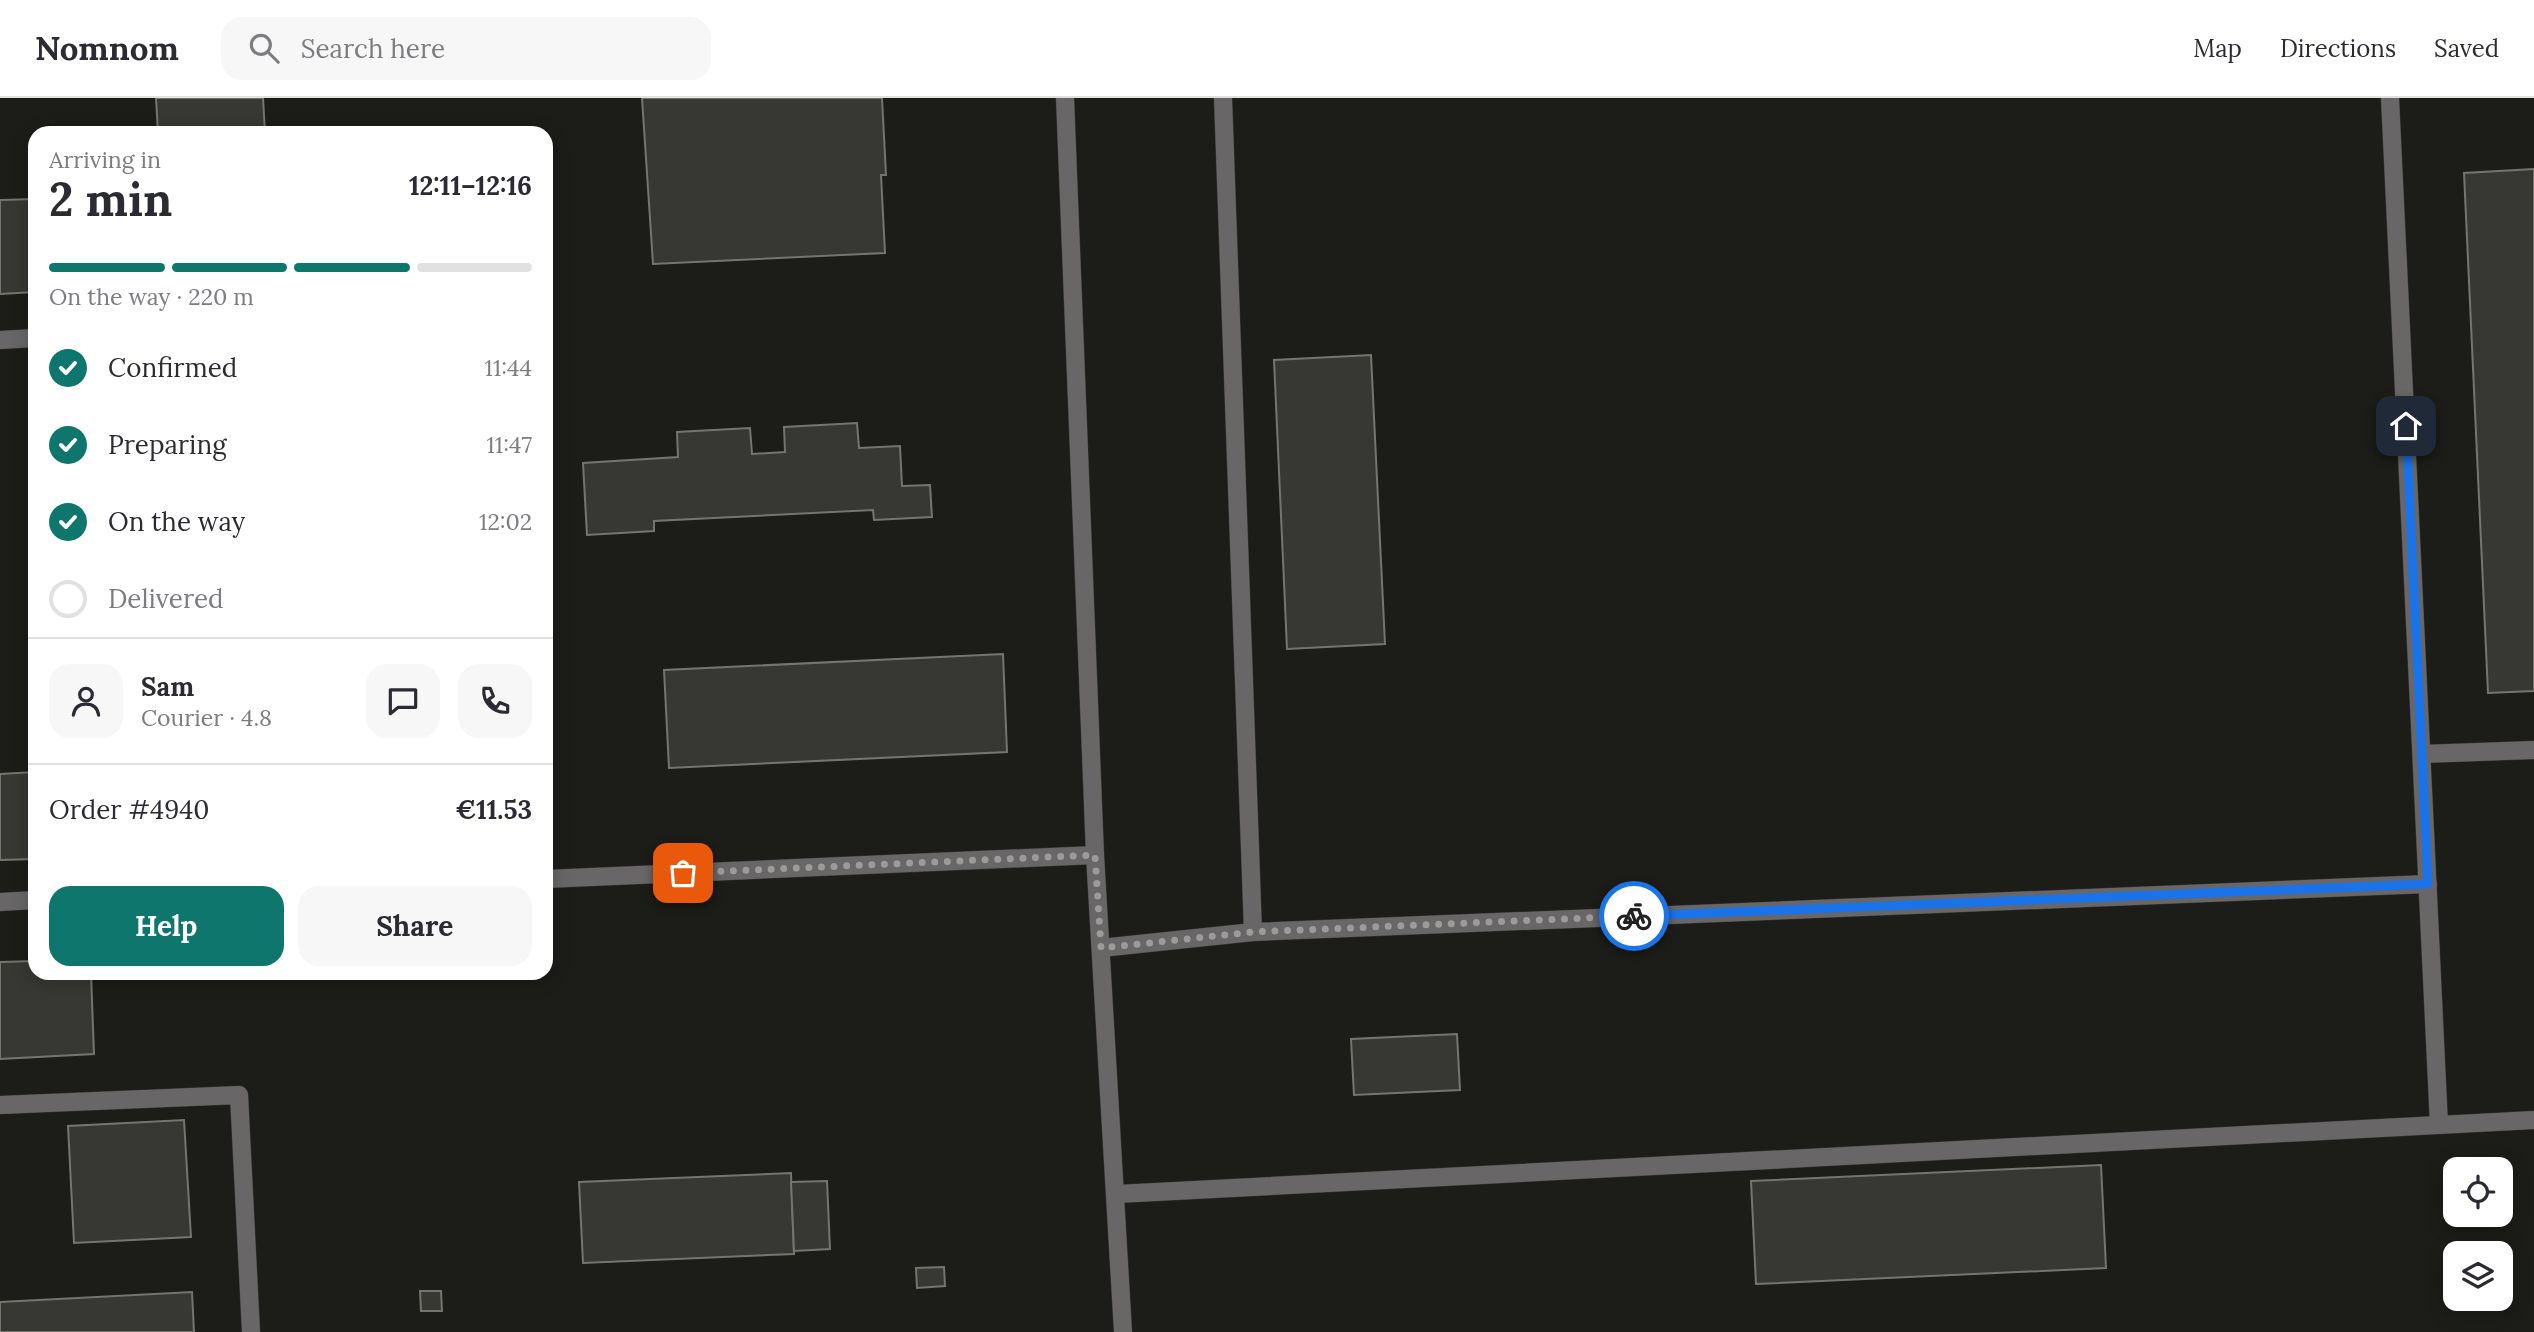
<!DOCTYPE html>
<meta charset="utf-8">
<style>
:root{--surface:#fff;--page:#f7f7f7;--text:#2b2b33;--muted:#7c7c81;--line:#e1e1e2;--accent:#0f766e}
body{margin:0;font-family:Lora,serif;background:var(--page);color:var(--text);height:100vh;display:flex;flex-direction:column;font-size:26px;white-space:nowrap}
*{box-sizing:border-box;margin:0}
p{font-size:23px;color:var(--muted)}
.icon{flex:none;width:38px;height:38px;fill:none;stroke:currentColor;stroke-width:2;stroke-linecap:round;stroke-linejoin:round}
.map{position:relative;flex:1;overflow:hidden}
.side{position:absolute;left:28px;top:28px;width:525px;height:854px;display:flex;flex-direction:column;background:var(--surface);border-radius:21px;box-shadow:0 4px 18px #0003}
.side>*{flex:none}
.controls{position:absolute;left:2443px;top:1059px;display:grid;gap:14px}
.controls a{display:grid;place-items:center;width:70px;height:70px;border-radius:14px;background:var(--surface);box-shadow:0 4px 18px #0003;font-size:35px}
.pin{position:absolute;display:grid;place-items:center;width:60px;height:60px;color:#fff;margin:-30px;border-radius:14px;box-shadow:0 4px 10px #0006}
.courier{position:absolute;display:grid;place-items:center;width:70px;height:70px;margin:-35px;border:5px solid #1a73e8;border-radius:50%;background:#fff;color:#222;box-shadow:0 2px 9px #0007}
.head em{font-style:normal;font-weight:700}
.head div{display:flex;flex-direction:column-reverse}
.head{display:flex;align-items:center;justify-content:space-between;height:119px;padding:0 21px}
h1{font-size:46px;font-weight:700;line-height:52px}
.bar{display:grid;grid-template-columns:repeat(4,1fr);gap:10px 7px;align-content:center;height:84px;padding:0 21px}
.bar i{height:9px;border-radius:5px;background:var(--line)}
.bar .active{background:var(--accent)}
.bar p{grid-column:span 4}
.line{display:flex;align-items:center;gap:18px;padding:0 21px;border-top:2px solid var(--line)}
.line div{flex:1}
.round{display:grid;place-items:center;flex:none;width:74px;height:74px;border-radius:21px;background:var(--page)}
ol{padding:0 21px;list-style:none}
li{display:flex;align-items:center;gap:21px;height:77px}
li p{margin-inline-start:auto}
li .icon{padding:7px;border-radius:50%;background:var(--accent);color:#fff;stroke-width:4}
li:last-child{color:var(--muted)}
li i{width:38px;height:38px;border:4px solid var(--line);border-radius:50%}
.primary-button{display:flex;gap:14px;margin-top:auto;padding:14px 21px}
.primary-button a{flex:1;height:80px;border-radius:21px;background:var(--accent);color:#fff;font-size:28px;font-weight:700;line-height:80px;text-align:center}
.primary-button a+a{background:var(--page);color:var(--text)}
header{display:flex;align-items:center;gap:42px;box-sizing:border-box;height:98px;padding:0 35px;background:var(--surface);border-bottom:2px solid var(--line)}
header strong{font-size:33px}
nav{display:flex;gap:38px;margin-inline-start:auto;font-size:24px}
.search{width:490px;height:63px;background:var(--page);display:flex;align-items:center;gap:18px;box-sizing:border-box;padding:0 24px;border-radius:21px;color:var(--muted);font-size:26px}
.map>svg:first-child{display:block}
.building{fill:#373833;stroke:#757570;stroke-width:2}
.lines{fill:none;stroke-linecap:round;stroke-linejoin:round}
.minor-casing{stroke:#373734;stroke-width:19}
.minor{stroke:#686667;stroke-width:18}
.done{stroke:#9b9b99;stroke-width:7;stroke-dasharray:0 12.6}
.route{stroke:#1a73e8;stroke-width:9}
</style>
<header>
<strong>Nomnom</strong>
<div class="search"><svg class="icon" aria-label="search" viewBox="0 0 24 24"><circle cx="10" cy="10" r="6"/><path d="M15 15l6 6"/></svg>Search here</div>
<nav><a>Map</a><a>Directions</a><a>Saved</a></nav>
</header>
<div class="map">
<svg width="2534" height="1234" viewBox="0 0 2534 1234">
<rect width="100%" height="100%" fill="#1c1c18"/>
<g class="building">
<polygon points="156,0 263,0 265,35 158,35"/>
<polygon points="642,0 882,0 886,77 881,77 885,155 653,166"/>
<polygon points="2534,71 2534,593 2488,595 2464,75"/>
<polygon points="35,101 35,194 0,196 0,102"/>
<polygon points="1371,257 1385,546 1287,551 1274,262"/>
<polygon points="857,325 859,350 900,348 902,388 930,387 932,419 874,422 873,412 654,423 654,433 587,437 583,365 678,359 677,334 750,330 752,356 785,354 784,329"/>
<polygon points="1003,556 1007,654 669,670 664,572"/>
<polygon points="35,674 35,761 0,762 0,676"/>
<polygon points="35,863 35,875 91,875 94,956 0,961 0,864"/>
<polygon points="1457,936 1460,992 1354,997 1351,941"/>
<polygon points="184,1022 191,1139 74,1145 68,1028"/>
<polygon points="2101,1067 2106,1170 1756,1186 1751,1083"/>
<polygon points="791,1075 794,1156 583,1165 579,1084"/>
<polygon points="827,1083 830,1151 794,1153 791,1084"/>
<polygon points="944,1169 945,1188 917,1190 916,1170"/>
<polygon points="420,1193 441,1193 442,1213 421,1213"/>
<polygon points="192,1194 194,1234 0,1234 0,1204"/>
</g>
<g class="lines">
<defs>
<g id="minor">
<polyline points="1065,0 1095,757 1123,1234"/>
<polyline points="1223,0 1253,834"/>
<polyline points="2390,0 2439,1027"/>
<polyline points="0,242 35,240"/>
<polyline points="2422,656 2534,652"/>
<polyline points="546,781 1095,757"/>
<polyline points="0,804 35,802"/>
<polyline points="1101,850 1253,834 2428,786"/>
<polyline points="0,1007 239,997 251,1234"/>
<polyline points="1117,1096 2534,1022"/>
</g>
</defs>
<use href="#minor" class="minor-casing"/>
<use href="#minor" class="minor"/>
</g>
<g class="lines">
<polyline class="done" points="683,775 1095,757 1101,850 1253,834 1634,818"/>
<polyline class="route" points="1634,818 2428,786 2406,328"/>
</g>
</svg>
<div class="controls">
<a><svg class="icon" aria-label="locate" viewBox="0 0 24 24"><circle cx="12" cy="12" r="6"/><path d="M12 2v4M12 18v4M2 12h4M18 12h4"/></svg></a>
<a><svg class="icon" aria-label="layers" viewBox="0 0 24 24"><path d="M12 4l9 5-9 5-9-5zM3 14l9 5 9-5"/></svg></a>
</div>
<div class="pin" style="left:683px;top:775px;background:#ea580c"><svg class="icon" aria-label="bag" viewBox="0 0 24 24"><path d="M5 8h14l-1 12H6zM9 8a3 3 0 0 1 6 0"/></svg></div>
<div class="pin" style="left:2406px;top:328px;background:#1f2937"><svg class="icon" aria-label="home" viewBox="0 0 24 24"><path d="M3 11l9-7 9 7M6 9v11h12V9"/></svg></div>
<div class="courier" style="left:1634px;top:818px"><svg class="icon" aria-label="bike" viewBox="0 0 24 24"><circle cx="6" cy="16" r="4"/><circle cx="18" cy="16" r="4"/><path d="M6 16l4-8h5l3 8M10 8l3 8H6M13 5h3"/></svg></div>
<section class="side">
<div class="head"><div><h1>2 min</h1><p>Arriving in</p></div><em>12:11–12:16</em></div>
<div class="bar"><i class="active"></i><i class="active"></i><i class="active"></i><i></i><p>On the way · 220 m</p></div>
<ol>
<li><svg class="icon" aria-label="check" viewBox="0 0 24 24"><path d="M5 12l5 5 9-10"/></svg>Confirmed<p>11:44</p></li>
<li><svg class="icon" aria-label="check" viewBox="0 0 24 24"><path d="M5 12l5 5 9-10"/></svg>Preparing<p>11:47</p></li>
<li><svg class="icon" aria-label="check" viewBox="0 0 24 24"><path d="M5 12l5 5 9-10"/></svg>On the way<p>12:02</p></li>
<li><i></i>Delivered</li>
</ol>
<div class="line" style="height:126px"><a class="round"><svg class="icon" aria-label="person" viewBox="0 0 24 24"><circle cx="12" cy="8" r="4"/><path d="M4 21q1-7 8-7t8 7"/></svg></a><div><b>Sam</b><p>Courier · 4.8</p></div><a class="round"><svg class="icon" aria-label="chat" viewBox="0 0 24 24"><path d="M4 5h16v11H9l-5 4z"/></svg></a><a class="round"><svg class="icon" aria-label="phone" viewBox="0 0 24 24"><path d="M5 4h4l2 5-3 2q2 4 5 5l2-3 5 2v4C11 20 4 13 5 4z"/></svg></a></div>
<div class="line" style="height:91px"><div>Order #4940</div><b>€11.53</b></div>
<div class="primary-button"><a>Help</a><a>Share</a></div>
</section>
</div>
